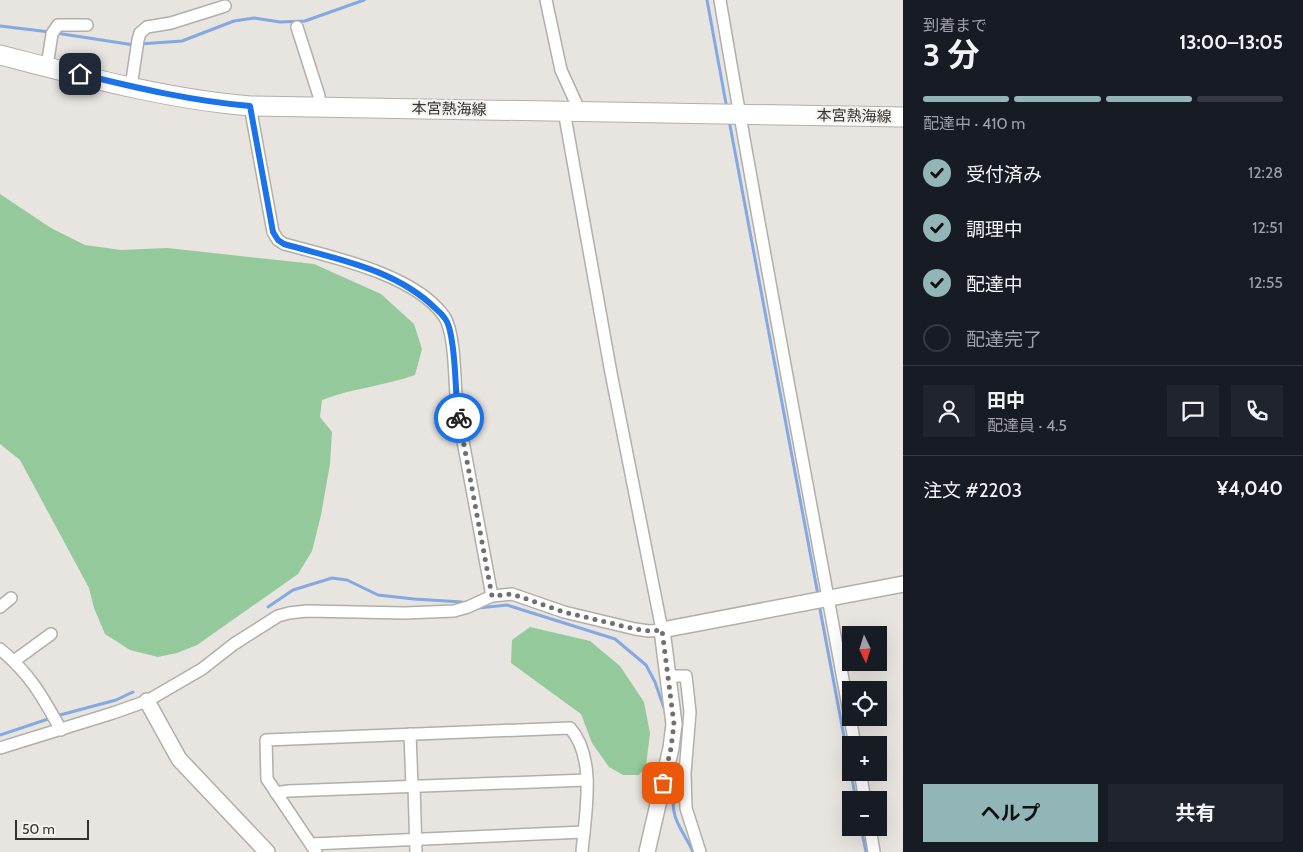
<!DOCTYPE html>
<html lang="ja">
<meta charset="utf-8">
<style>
:root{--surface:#171b24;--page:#20242c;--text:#f1f3f6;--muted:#9ea1a6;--line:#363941;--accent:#92b5b7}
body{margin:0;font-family:Cabin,"Noto Sans JP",sans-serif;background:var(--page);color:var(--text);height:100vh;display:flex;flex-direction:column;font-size:19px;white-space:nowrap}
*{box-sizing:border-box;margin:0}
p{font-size:16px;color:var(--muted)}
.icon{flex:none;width:28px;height:28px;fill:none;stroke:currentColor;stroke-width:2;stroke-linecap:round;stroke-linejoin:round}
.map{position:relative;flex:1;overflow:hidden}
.details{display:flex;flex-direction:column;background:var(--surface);width:400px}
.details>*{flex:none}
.needle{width:32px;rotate:176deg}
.buttons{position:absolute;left:842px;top:626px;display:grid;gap:10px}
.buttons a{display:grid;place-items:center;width:45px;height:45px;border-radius:0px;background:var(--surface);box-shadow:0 5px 20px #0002;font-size:25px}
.scale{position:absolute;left:15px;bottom:12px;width:74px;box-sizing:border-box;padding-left:5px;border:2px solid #333230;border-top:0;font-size:14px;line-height:18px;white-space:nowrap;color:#333230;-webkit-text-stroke:4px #f5f1ec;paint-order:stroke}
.pin{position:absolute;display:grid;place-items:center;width:42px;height:42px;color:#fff;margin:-21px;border-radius:10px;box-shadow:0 2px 8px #0006}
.courier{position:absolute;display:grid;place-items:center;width:50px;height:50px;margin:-25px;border:4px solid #1a73e8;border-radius:50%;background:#fff;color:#222;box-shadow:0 1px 6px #0007}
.overview em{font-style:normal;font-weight:700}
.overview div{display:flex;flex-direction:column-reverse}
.overview{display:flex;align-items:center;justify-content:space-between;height:85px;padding:0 20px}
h1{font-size:32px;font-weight:700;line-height:38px}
.bar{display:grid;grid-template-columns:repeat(4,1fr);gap:8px 5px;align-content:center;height:60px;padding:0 20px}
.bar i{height:6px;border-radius:4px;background:var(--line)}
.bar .on{background:var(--accent)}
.bar p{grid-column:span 4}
.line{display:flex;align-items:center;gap:12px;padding:0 20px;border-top:1px solid var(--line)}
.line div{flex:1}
.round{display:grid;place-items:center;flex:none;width:52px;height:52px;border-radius:0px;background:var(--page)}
ol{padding:0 20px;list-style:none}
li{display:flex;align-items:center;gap:15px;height:55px}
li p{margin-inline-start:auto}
li .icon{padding:5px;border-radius:50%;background:var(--accent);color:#111;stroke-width:4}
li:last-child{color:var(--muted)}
li i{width:28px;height:28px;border:2px solid var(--line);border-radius:50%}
.action{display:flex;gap:10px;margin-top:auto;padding:10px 20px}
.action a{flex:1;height:58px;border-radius:0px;background:var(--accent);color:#111;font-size:20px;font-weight:700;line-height:58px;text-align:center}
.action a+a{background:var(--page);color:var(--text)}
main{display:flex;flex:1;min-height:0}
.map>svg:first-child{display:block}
.green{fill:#94c99b}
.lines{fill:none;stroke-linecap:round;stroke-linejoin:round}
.stream{stroke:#84a8e2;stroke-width:3}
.minor-casing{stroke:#b2aea9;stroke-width:14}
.tertiary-casing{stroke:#b2aea9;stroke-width:18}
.primary-casing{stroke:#b2aea9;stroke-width:21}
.minor{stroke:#fff;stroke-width:11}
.tertiary{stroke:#fff;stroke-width:15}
.primary{stroke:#fff;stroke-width:19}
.done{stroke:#72706d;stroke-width:5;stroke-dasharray:0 9}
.route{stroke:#1a73e8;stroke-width:6}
.labels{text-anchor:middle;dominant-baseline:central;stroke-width:4;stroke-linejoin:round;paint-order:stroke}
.street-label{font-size:15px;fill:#333230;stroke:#f5f1ec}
</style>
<main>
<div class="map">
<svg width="903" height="852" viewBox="0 0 903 852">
<rect width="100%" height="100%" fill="#e8e4df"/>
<g class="green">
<path d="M0,194l51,34 34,17 36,5 46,-2 147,16 67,30 33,30 8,25 -7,26c-30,11 -63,13 -93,25l-2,17 12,15 -2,32 -9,51 -9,36 -14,23 -101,71 -20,8 -19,4 -28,-7 -25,-16 -11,-26 -5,-20 -69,-128 -20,-16z"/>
<polygon points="530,627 590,641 620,666 644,702 650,733 646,766 639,775 623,775 609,767 592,743 581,714 511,663 512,640"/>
</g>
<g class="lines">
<g class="stream">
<polyline points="707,0 727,109"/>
<polyline points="0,26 50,32"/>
<polyline points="56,33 134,45"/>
<polyline points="140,44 182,41 234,21 254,18 280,22 305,21 364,0"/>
<polyline points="729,120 818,595"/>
<polyline points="819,604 856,800"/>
<polyline points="268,607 293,590 332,578 347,580 378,595 414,599 462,602"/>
<polyline points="478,608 507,605 615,639 646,665 655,682 664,708"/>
<polyline points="0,735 60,715 116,700 133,692"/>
<path d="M680,765c-4,15 -10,35 -5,51 4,13 13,24 18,36"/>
<polyline points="861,828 866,852"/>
</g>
<defs>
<g id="minor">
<polyline points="546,0 561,70 576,103 577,111"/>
<path d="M720,0c42,249 90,497 135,745"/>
<polyline points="297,27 319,96 319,107"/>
<polyline points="47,66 52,34 58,25 87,25"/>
<polyline points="131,87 138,40 140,33 147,27 171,23 225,6"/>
<path d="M250,106l23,126 5,8 6,4c48,13 130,30 160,72 12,18 10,67 13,90 3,22 8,45 12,67 8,41 15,82 23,123"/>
<polyline points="0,607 11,598"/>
<path d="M0,649c31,26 42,47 61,81"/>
<polyline points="14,661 51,634"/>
<polyline points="668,676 686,676 690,712 685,773 686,808 700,852"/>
<polyline points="410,734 412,786"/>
<polyline points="0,748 113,713 147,701 202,669 234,644 278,616 289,613 307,611 405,613 454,611 468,607 492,596 512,594 564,612 635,629 649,631 662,630 611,373 564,111"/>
<polyline points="860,772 865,800"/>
<polyline points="414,786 416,852"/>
<polyline points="276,793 288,791 587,780"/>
<polyline points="870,828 874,852"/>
<polyline points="311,844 584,832"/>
<path d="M316,852l-49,-73 -1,-39 304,-12c27,30 15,87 12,124"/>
</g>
<g id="tertiary">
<polyline points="147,701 179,759 267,852"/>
<polyline points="647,852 671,748 674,724 662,630 903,584"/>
</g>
<path id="primary" d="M0,55c82,21 165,44 250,51l653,11"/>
</defs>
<use href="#minor" class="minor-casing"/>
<use href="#tertiary" class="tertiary-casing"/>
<use href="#primary" class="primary-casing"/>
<use href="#minor" class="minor"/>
<use href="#tertiary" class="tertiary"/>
<use href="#primary" class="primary"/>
</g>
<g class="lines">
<polyline class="done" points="459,418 492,596 512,594 564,612 635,629 649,631 662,630 674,724 671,748 663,783"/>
<path class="route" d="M80,74c57,14 112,27 170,32l23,126 5,8 6,4c52,15 112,25 152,65 6,5 11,10 13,18 8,29 5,62 10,91"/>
</g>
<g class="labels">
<g class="street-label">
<text transform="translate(449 109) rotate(1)">本宮熱海線</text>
<text transform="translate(854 116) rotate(1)">本宮熱海線</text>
</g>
</g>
</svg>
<div class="buttons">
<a><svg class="needle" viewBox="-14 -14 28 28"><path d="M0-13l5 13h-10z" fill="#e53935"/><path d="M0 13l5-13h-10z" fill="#9ea1a6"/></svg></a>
<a><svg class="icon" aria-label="locate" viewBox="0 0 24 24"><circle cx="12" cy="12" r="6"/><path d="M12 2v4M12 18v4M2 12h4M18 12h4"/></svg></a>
<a>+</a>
<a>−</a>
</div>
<div class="scale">50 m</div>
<div class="pin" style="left:663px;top:783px;background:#ea580c"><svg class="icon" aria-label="bag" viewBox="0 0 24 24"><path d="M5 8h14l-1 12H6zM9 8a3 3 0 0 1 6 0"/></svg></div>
<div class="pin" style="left:80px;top:74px;background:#1f2937"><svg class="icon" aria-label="home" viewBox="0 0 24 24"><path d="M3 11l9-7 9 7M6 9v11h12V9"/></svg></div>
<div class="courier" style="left:459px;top:418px"><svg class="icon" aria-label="bike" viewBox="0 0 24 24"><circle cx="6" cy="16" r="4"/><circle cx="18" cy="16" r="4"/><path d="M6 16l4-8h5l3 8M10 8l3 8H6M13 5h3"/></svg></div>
</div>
<section class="details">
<div class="overview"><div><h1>3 分</h1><p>到着まで</p></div><em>13:00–13:05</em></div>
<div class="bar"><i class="on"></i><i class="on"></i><i class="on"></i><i></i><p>配達中 · 410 m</p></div>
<ol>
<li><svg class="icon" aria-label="check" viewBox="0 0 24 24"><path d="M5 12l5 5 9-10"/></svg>受付済み<p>12:28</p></li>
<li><svg class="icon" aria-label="check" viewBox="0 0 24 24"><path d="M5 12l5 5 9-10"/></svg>調理中<p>12:51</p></li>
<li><svg class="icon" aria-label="check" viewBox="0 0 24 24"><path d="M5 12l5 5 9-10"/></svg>配達中<p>12:55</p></li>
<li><i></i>配達完了</li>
</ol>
<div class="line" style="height:90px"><a class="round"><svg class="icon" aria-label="person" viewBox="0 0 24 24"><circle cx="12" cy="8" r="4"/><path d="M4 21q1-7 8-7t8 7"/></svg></a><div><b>田中</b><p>配達員 · 4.5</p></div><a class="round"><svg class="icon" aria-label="chat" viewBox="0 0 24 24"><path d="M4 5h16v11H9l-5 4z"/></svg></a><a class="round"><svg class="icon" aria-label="phone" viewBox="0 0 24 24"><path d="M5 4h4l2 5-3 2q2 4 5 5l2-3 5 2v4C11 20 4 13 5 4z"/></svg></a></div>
<div class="line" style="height:65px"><div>注文 #2203</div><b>¥4,040</b></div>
<div class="action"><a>ヘルプ</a><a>共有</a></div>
</section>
</main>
